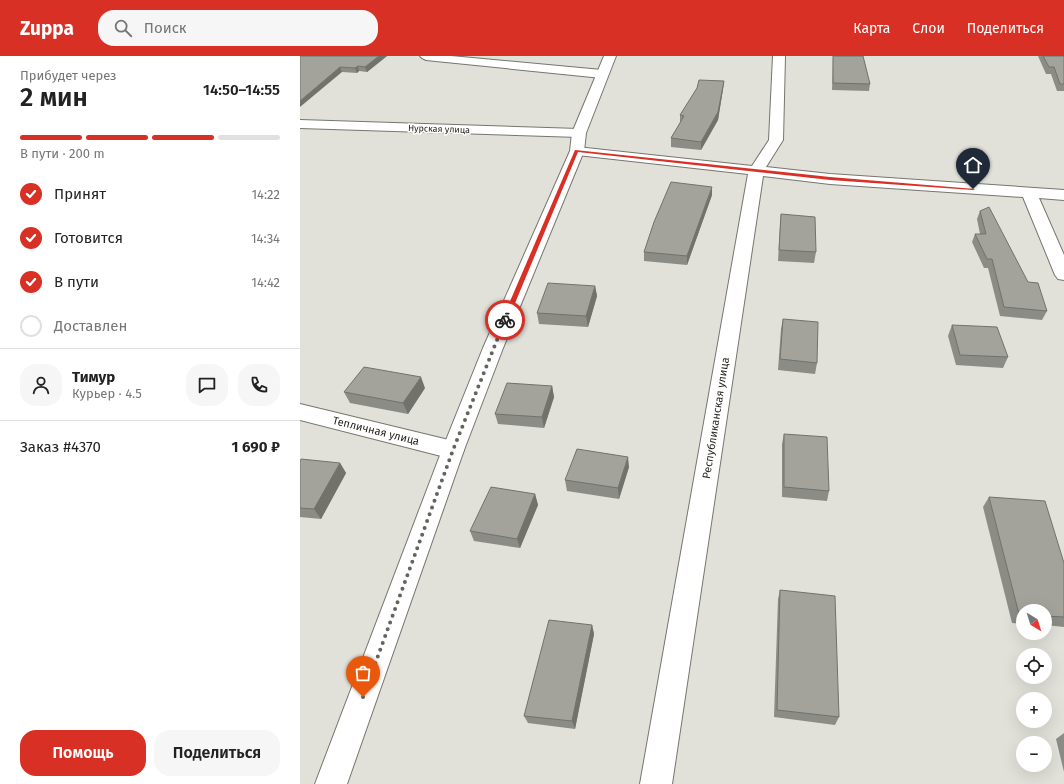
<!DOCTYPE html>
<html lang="ru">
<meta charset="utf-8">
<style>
:root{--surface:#fff;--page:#f6f6f6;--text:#222;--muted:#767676;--line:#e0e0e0;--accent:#d93025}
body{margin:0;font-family:"Fira Sans",sans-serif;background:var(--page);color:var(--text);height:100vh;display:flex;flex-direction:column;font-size:15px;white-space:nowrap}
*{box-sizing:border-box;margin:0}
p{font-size:13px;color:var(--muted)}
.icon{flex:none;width:22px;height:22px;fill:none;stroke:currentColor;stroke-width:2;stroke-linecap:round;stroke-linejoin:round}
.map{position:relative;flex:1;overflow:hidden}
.details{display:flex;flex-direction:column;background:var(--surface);width:300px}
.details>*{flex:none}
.needle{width:26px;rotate:142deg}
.tools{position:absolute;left:716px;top:548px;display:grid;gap:8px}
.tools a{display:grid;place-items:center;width:36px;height:36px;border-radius:50%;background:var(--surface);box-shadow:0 4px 16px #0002;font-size:20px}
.pin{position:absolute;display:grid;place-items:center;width:34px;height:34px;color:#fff;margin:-41px -17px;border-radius:50% 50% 50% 0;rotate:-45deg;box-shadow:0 0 4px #0007}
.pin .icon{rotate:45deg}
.courier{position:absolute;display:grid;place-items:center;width:40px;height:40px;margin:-20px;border:3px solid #d93025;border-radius:50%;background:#fff;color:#222;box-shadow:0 1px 5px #0007}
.headline em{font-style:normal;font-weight:600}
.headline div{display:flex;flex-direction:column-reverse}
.headline{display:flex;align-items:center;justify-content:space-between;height:68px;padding:0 20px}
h1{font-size:26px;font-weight:600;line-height:30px}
.bar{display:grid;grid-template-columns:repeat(4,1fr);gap:6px 4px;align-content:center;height:48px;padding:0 20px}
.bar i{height:5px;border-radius:3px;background:var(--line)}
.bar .on{background:var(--accent)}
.bar p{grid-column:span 4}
.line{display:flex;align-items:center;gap:10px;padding:0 20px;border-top:1px solid var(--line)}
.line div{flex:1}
.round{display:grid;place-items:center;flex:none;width:42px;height:42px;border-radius:16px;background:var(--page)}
ol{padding:0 20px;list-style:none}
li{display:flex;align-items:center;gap:12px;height:44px}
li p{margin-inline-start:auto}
li .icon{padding:4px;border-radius:50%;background:var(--accent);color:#fff;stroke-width:4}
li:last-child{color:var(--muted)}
li i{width:22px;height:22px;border:2px solid var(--line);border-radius:50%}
.action{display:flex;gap:8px;margin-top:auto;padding:8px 20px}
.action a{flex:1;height:46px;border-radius:16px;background:var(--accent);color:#fff;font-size:16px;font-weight:600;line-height:46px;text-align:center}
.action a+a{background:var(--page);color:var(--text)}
header{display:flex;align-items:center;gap:24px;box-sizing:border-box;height:56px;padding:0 20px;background:var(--accent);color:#fff}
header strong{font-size:19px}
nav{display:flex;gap:22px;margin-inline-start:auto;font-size:14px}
.search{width:280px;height:36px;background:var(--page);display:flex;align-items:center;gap:10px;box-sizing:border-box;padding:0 14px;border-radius:16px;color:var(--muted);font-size:15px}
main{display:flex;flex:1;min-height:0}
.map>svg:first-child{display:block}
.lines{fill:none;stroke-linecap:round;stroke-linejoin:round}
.minor-casing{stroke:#76756f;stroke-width:2}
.tertiary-casing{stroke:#76756f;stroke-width:2}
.minor{fill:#fff;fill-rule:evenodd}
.tertiary{fill:#fff;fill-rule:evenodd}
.wall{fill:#8c8c86}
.shaded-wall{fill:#72726d}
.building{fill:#a3a39c;stroke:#72726d}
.route{fill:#d93025}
.done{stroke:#64635f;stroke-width:4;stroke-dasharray:0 7.2}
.labels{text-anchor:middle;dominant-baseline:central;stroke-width:3;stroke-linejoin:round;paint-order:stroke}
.far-street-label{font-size:9px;fill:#201f1d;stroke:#fffffe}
.street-label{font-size:11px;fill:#201f1d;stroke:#fffffe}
</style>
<header>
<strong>Zuppa</strong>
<div class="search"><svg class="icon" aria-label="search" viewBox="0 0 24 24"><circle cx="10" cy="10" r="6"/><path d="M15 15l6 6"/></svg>Поиск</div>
<nav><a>Карта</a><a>Слои</a><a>Поделиться</a></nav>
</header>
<main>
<section class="details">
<div class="headline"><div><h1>2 мин</h1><p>Прибудет через</p></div><em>14:50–14:55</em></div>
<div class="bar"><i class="on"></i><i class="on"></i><i class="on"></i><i></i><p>В пути · 200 m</p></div>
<ol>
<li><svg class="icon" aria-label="check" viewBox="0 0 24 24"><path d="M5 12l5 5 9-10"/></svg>Принят<p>14:22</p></li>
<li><svg class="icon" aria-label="check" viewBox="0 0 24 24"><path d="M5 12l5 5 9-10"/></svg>Готовится<p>14:34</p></li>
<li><svg class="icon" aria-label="check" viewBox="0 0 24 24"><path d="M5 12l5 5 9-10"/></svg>В пути<p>14:42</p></li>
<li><i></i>Доставлен</li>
</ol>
<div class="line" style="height:72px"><a class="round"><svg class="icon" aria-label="person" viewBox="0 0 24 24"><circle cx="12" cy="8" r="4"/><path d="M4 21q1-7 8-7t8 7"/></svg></a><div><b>Тимур</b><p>Курьер · 4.5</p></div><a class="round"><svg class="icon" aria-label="chat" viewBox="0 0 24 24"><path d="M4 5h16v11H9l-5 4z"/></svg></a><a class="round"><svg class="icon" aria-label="phone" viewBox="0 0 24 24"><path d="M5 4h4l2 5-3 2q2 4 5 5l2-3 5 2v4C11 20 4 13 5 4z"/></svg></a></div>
<div class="line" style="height:52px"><div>Заказ #4370</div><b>1 690 ₽</b></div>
<div class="action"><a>Помощь</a><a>Поделиться</a></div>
</section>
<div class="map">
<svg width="764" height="728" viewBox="0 0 764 728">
<rect width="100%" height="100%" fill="#e1e1da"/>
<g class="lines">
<defs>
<g id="minor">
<polygon points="120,0 151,0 302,14 306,15 308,18 306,21 302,22 126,4 122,2"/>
<polygon points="473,0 485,0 483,84 466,111 530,118 764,134 764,144 739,142 764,199 764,224 758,223 755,219 723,141 530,128 463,120 372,728 340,728 448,118 277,99 272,98 270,95 272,92 277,91 452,110 469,84"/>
<polygon points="0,64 279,73 284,74 286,77 284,80 279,81 0,72"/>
<polygon points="0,348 153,385 161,388 164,394 161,400 153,403 0,364"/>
</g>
<polygon id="tertiary" points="304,0 316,0 286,77 284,95 203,292 164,394 47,728 15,728 142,394 183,292 270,95 272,77"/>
</defs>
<use href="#minor" class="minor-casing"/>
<use href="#tertiary" class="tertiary-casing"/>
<use href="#minor" class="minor"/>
<use href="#tertiary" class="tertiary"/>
</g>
<g class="wall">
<polygon points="0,0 87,0 67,16 59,15 57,17 42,16"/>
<polygon points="533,0 563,0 570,28 569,35 532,34"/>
<polygon points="738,0 764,0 764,35 757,35 751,18 746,18"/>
<polygon points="424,25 423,33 418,64 401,94 371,91 371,82 380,67 380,59"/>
<polygon points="412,139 387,209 344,205 344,196"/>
<polygon points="680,155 728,226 747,255 742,264 700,260 688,212 684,212 672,186 675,178 680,178 677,163"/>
<polygon points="481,158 516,196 514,207 478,205 480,169"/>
<polygon points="295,230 297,240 288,271 239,268 237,257"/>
<polygon points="483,263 517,307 515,318 478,314 481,273"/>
<polygon points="652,269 708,301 703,312 656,309 648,280"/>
<polygon points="252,330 254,341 244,372 198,368 195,358"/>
<polygon points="125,332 108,358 50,347 44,336"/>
<polygon points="484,378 529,435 527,445 482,441 482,388"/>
<polygon points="0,405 40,407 46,417 21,463 0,461"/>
<polygon points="329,411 319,443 267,435 265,424"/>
<polygon points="235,438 238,449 220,492 174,485 170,475"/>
<polygon points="689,441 764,507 764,571 745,569 745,555 723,555 723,568 712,567 683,451"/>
<polygon points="480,534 539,661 535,669 474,661 478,543"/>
<polygon points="292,569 294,578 275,673 228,667 224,660"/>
<polygon points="764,677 764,716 756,683"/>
</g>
<g class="shaded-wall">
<polygon points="79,0 87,0 67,16 65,11"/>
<polygon points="58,10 59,15 57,17 55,12"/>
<polygon points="40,11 42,16 0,51 0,45"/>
<polygon points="424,25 423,33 418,64 401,94 401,86"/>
<polygon points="412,131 412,139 387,209 387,200"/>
<polygon points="295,230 297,240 288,271 286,260"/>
<polygon points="121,321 125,332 108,358 103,347"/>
<polygon points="252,330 254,341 244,372 242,361"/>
<polygon points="328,401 329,411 319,443 318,432"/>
<polygon points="40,407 46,417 21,463 14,453"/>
<polygon points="235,438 238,449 220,492 217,483"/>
<polygon points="292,569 294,578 275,673 272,665"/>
</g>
<g class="building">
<polygon points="0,0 79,0 65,11 58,10 55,12 40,11 0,45"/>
<polygon points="533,0 563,0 570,28 533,27"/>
<polygon points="743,0 764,0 764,28 760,28 754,11 749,11"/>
<polygon points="399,24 424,25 418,56 401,86 371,82 384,60 380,59 397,32"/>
<polygon points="371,126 412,131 387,200 344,196 354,166"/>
<polygon points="689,151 728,226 738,227 747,255 704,251 692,203 687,203 675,178 686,178 680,155"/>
<polygon points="481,158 515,161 516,196 479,194"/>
<polygon points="248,227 295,230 286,260 237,257"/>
<polygon points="483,263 518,266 517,307 480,303"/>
<polygon points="652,269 697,271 708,301 660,299"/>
<polygon points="64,311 121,321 103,347 44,336"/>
<polygon points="207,327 252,330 242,361 195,358"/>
<polygon points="484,378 527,381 529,435 484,431"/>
<polygon points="277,393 328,401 318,432 265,424"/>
<polygon points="1,403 40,407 14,453 0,452 0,405"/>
<polygon points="191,431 235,438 217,483 170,475"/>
<polygon points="689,441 745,445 764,507 764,561 745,560 745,555 723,555 723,558 719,558"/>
<polygon points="480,534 535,540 539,661 477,654"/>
<polygon points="249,564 292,569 272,665 224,660"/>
</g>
<polygon class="route" points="275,94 530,121 675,133 673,134 530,124 278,96 208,264 203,265 202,264"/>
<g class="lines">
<polyline class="done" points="63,641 153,394 205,264"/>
</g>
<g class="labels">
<g class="far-street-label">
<text transform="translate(139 73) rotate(2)">Нурская улица</text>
</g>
<g class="street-label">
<text transform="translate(416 362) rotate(-81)">Республиканская улица</text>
<text transform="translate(76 375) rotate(14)">Тепличная улица</text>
</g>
</g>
</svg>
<div class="tools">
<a><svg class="needle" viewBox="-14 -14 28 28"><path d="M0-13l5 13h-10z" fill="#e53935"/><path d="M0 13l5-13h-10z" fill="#767676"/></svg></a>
<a><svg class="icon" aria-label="locate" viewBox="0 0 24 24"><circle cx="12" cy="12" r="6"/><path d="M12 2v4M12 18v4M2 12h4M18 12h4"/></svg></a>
<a>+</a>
<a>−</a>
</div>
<div class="pin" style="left:63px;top:641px;background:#ea580c"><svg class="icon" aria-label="bag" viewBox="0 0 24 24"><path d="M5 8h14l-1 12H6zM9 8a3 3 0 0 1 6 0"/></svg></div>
<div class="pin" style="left:673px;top:133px;background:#1f2937"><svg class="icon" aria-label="home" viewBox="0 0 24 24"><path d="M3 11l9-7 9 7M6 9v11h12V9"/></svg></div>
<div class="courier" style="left:205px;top:264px"><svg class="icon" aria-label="bike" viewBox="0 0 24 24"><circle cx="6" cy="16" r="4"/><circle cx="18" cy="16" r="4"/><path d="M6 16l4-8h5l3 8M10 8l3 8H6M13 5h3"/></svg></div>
</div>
</main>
